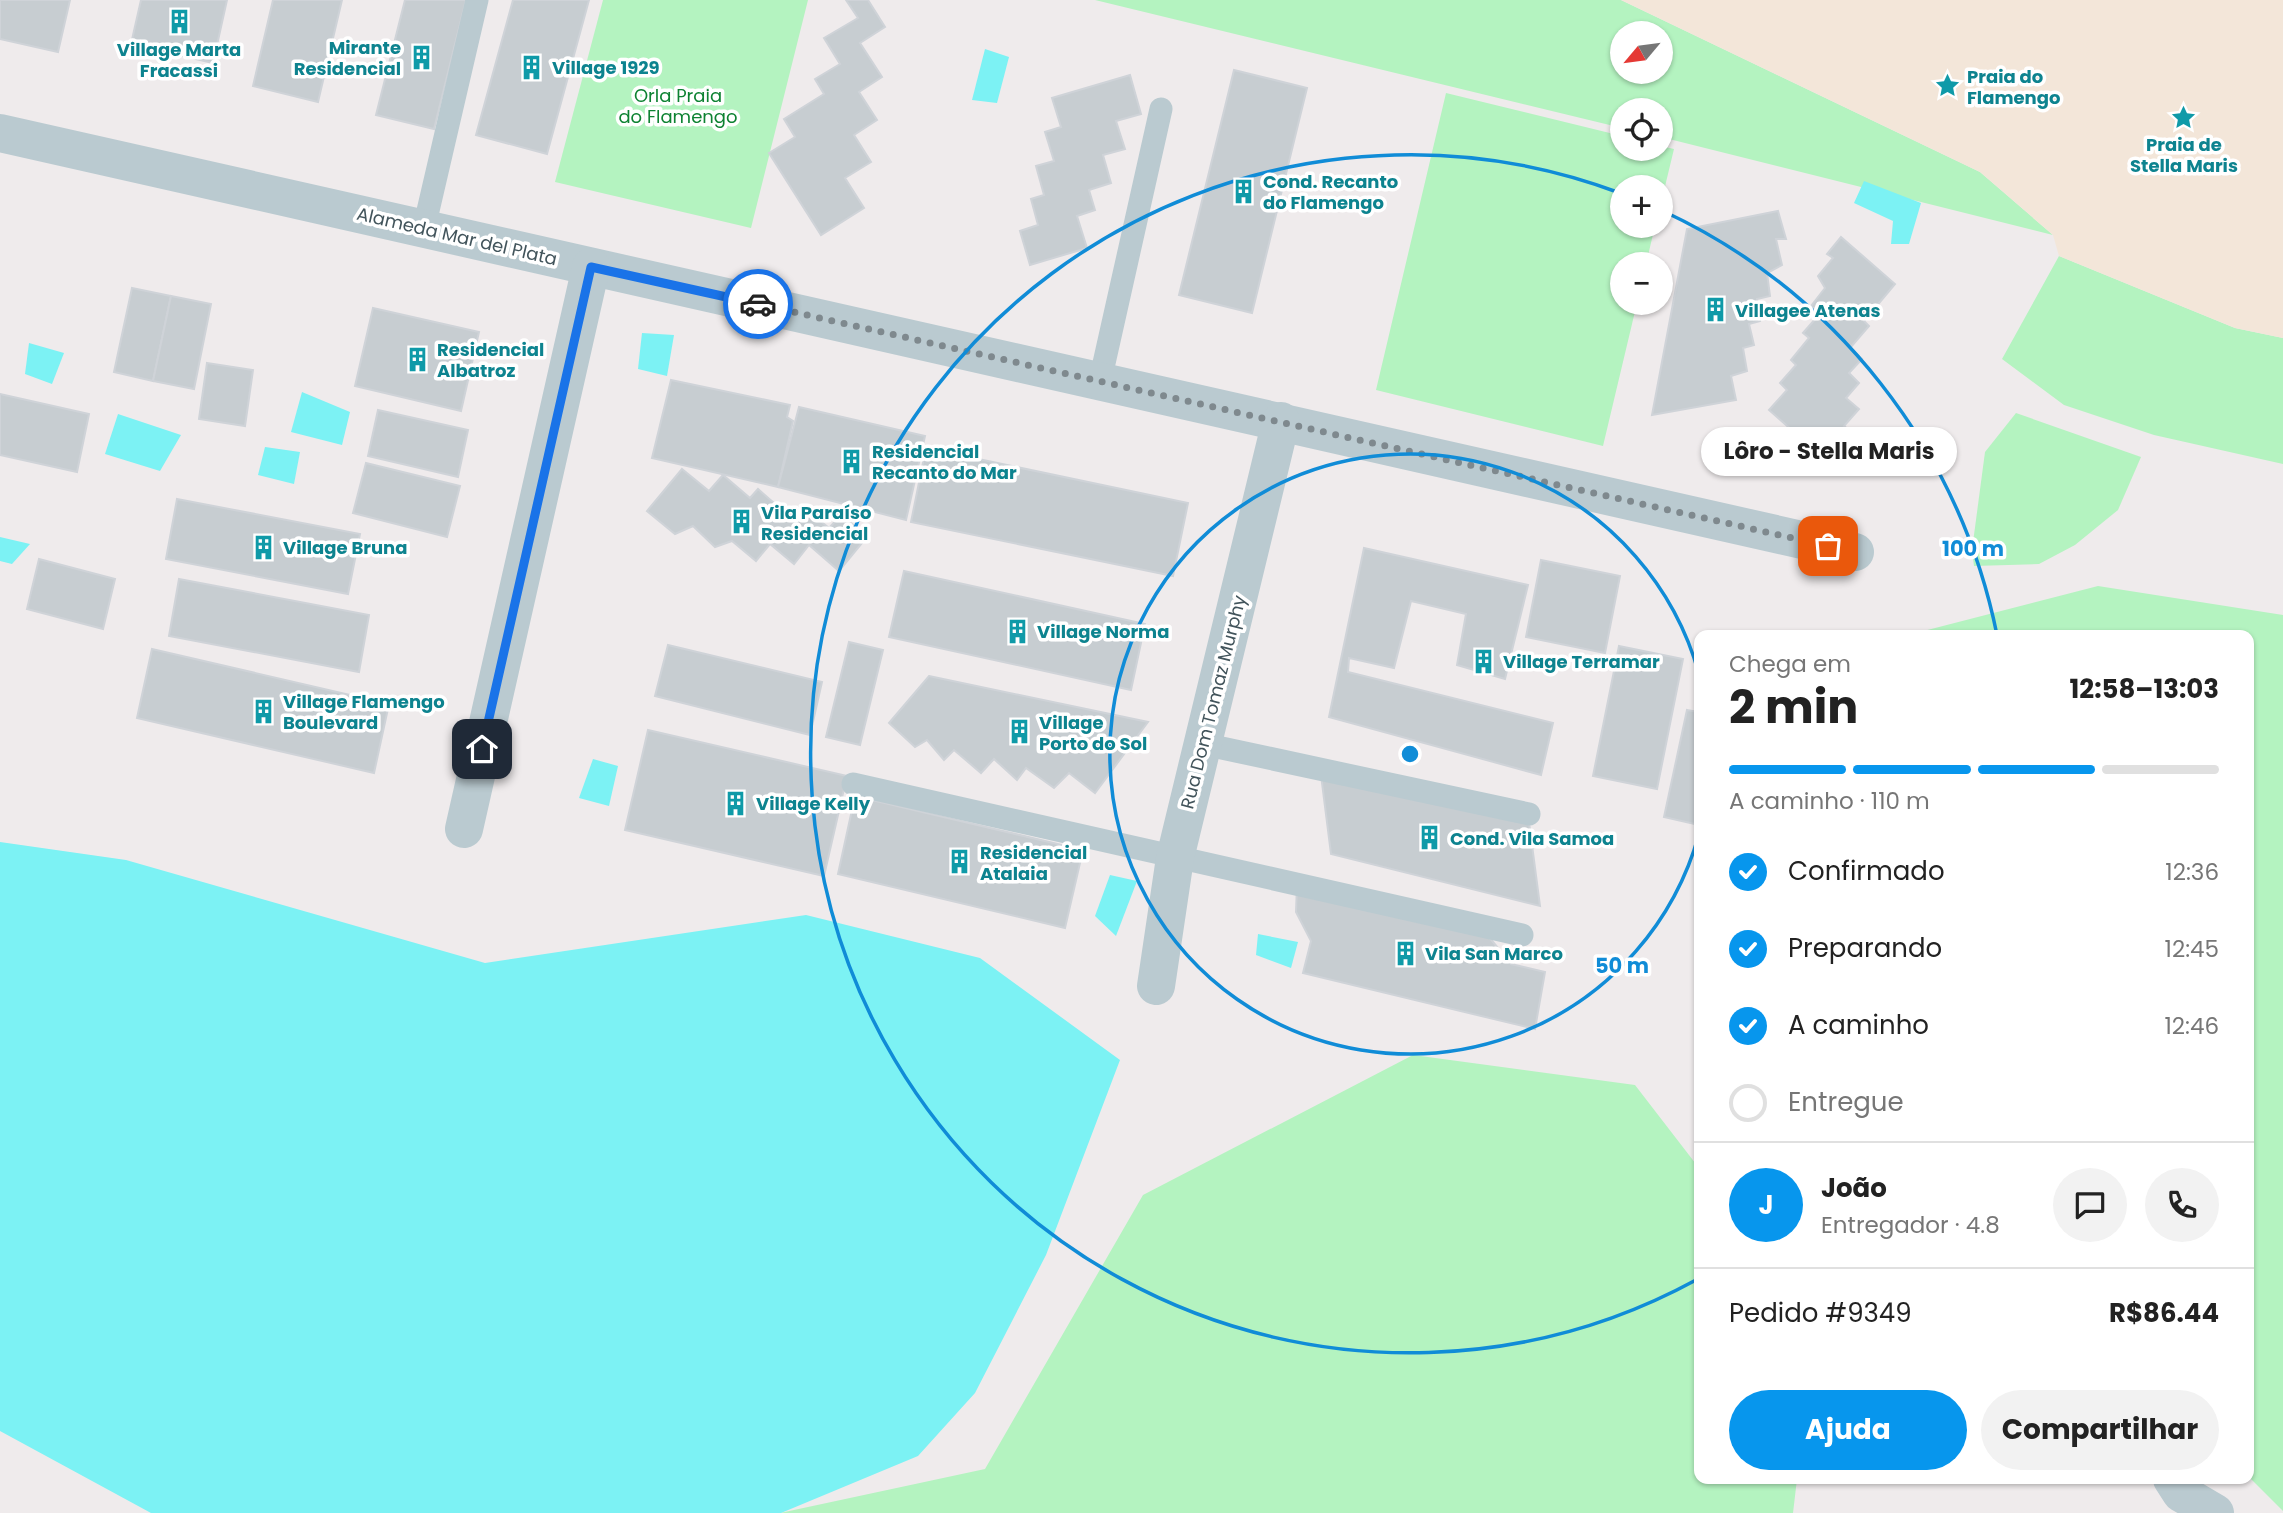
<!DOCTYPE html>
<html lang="pt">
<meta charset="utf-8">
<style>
:root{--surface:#fff;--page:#f2f2f2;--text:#222;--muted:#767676;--line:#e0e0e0;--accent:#0796ed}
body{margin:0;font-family:Poppins,sans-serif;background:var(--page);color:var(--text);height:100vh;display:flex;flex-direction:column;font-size:26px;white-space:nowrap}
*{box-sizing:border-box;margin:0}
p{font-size:23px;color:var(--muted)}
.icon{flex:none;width:38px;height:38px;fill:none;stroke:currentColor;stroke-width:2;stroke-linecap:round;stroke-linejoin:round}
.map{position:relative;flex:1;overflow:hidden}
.side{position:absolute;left:1694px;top:630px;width:560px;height:854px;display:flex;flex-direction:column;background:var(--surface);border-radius:14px;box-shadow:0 2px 5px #0004}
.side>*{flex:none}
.needle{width:46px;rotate:241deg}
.fabs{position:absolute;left:1610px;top:21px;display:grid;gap:14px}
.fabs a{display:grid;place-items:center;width:63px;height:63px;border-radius:50%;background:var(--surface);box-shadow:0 2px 5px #0004;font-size:35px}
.pin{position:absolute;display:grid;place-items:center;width:60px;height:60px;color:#fff;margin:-30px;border-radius:14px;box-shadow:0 4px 10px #0006}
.courier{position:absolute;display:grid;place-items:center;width:70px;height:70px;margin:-35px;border:5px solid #1a73e8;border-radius:50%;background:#fff;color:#222;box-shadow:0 2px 9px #0007}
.bubble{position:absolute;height:49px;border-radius:24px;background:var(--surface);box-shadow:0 2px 5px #0004;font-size:23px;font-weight:700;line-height:49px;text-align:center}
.summary em{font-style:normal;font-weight:700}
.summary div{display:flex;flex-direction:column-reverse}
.summary{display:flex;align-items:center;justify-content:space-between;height:119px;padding:0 35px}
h1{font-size:46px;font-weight:700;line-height:52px}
.bar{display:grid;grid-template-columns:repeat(4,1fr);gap:10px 7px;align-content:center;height:84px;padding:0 35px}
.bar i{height:9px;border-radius:5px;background:var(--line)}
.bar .active{background:var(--accent)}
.bar p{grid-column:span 4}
.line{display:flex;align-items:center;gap:18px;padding:0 35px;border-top:2px solid var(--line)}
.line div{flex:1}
.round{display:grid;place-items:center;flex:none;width:74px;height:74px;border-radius:37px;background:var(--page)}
ol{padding:0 35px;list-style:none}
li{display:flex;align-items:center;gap:21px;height:77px}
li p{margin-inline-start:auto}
li .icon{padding:7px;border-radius:50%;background:var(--accent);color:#fff;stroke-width:4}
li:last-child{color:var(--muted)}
li i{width:38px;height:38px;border:4px solid var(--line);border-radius:50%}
.cta{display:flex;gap:14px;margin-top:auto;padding:14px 35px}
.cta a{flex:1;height:80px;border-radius:42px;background:var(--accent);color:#fff;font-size:28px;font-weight:700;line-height:80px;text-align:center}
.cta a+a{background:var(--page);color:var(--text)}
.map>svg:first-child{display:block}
.green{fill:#b4f3c0;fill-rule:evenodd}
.sand{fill:#f3e6d9}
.water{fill:#7cf2f4}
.building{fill:#c7cdd1;stroke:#cfd3d8;stroke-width:2}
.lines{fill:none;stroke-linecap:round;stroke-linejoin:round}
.service{stroke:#bacad0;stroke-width:23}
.minor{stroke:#bacad0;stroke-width:38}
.done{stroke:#7f898e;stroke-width:7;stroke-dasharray:0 12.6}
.route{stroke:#1a73e8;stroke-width:9}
.ring{fill:none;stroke:#108cd7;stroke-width:3.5}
.labels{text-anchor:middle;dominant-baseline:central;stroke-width:7;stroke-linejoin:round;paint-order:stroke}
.culture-label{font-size:18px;font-weight:bold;fill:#0d838f;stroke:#fff;text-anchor:start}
.park-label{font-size:18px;fill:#0d8232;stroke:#fff}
.street-label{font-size:18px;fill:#42545b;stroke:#fff}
.centre{fill:#108cd7;stroke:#fff;stroke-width:3.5}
.ring-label{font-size:21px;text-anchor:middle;font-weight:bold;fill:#108cd7;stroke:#fff;stroke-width:7;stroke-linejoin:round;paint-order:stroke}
</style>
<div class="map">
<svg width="2283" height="1513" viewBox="0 0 2283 1513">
<rect width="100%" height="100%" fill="#efebec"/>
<g class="green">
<polygon points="603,0 808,0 751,228 555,182"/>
<path d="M1095,0h526l359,172 73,63 -392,-98v-27h-39v18zM1622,33h39v39h-39z"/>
<polygon points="1446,93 1622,136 1622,149 1661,149 1661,146 1674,149 1661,203 1661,187 1622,187 1622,226 1655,226 1646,264 1622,264 1622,303 1637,303 1603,446 1376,390"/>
<polygon points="2059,256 2235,328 2283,338 2283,464 2154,435 2064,405 2002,359"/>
<polygon points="2016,413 2141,457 2118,510 2075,545 2039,564 1974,566 1972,550 1985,452"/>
<polygon points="2098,586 2283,615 2283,1511 2249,1477 2249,635 1908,635"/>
<polygon points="1413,1055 1635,1085 1699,1168 1699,1479 1797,1479 1793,1513 780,1513 985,1469 1143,1195"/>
</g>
<polygon class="sand" points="1621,0 2283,0 2283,338 2235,328 2059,256 2053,235 1980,172"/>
<g class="water">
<polygon points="985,49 1009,57 997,103 972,100"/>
<polygon points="1864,181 1921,203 1909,244 1891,244 1893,221 1854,203"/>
<polygon points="642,333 674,335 667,376 638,369"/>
<polygon points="29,343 64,353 52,384 25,374"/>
<polygon points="302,392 350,412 342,445 291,432"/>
<polygon points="118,414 181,435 160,471 105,454"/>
<polygon points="265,447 300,452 294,484 258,475"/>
<polygon points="0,537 30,544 12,564 0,561"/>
<polygon points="593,759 618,766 609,806 579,798"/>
<polygon points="0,842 126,860 485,963 806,915 980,958 1120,1060 1046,1255 975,1393 918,1456 781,1513 151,1513 0,1431"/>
<polygon points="1110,875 1137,881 1116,936 1095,916"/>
<polygon points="1258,934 1298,942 1291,968 1256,955"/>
</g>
<g class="building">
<polygon points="0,0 70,0 58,52 0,39"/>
<polygon points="141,0 227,0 213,63 131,44"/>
<polygon points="273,0 342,0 318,102 253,86"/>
<polygon points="405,0 466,0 434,129 376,115"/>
<polygon points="513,0 589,0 547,154 476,135"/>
<polygon points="846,0 868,0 885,27 860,43 882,77 859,92 877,120 854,135 871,162 845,178 864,208 821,235 769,153 795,137 784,119 824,94 815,79 840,64 824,38 858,18"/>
<polygon points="1234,70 1307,88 1252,313 1179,295"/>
<polygon points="1130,75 1141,114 1116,121 1125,149 1103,155 1111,183 1089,190 1095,210 1077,216 1087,248 1030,265 1020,231 1038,225 1031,199 1044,195 1036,166 1054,161 1045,132 1061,127 1052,98"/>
<polygon points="1778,211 1786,239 1776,239 1782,265 1767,273 1770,296 1757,299 1760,321 1749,324 1754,345 1743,348 1747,371 1731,376 1736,400 1652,415 1687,229"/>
<polygon points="1841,237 1895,284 1864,321 1869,326 1850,348 1862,359 1849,373 1859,383 1846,398 1859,409 1844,426 1863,441 1837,470 1769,410 1787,390 1780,383 1796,365 1791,360 1809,338 1803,333 1817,317 1811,306 1825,288 1818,276 1833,258 1827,254"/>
<polygon points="132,288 171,296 153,381 114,372"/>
<polygon points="171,296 211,304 194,389 153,381"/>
<polygon points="373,308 479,332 461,411 355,386"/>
<polygon points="207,363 253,370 245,426 199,419"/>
<polygon points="671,380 790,405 787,417 793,421 778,487 652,458"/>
<polygon points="0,394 89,414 77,472 0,455"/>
<polygon points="799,407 925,436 906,520 778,487"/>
<polygon points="378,410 468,430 458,477 368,456"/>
<polygon points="926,448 1188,503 1173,576 911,522"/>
<polygon points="366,463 460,486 447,537 353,513"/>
<polygon points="682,469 709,491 723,475 750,498 758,489 790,517 801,505 829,528 841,515 867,537 839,571 809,545 794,564 770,544 756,561 732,541 715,547 693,526 675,534 647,511"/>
<polygon points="177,499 360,534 348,594 166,559"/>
<polygon points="1364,548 1528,585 1505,679 1457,665 1466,614 1411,601 1394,668 1349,658 1348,672 1553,723 1541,775 1329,717"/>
<polygon points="39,559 115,579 103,629 27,609"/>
<polygon points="1541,560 1620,576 1605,653 1526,637"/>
<polygon points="904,571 1145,624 1131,690 889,637"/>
<polygon points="179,579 369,615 359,672 169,636"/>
<polygon points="849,642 883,650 860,745 826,737"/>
<polygon points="668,645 822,682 810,735 655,696"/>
<polygon points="1619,646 1683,659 1657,789 1593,776"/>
<polygon points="152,649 389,704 374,773 137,718"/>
<polygon points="929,676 1148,722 1095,793 1069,773 1054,788 1026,768 1017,780 994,759 981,773 954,750 944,760 927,740 915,747 889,723"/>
<polygon points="1687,710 1699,712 1699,825 1664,817"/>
<polygon points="648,730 847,776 824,876 625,830"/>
<polygon points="1321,775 1529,822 1540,906 1331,854"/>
<polygon points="855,796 1083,850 1065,928 838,874"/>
<polygon points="1297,885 1480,926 1511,964 1545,972 1535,1029 1303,973 1311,941 1296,912"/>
</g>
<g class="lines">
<g class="service">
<polyline points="424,228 477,0"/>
<polyline points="1100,381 1161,109"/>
<polyline points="1203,744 1529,814"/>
<polyline points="853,784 1522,935"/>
</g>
<g class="minor">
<polyline points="0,133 1855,552"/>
<polyline points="464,829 591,267"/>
<polyline points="1156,986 1175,858 1281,421"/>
<polyline points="2172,1479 2181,1493 2215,1513"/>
</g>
</g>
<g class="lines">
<polyline class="done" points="758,304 1828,546"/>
<polyline class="route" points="482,749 591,267 758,304"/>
</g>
<g class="ring">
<path d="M1699 834A300 300 0 1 1 1699 674"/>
<path d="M1696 1280A599 599 0 1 1 1620 193M1663 211A599 599 0 0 1 1997 635"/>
</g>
<defs>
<symbol id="building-bare" viewBox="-9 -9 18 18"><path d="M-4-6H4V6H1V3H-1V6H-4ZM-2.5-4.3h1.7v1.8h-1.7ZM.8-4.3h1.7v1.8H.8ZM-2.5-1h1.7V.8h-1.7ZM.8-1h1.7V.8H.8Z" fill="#0f9aa8" stroke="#fff" stroke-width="2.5" paint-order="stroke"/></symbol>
<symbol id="sight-bare" viewBox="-9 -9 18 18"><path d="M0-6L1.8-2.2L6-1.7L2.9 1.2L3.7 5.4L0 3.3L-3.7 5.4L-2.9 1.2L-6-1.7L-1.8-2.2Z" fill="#0f9aa8" stroke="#fff" stroke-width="2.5" paint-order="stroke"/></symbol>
</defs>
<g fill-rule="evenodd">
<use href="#building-bare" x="162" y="4" width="35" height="35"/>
<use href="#building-bare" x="404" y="40" width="35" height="35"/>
<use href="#building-bare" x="514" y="50" width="35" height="35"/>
<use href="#sight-bare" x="1930" y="68" width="35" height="35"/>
<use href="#sight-bare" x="2166" y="100" width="35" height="35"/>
<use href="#building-bare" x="1226" y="174" width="35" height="35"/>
<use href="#building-bare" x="1698" y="292" width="35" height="35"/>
<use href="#building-bare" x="400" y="342" width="35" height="35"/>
<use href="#building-bare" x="834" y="444" width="35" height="35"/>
<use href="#building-bare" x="724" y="504" width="35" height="35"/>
<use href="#building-bare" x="246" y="530" width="35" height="35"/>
<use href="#building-bare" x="1000" y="614" width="35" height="35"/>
<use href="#building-bare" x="1466" y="644" width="35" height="35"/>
<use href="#building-bare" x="246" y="694" width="35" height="35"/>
<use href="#building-bare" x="1002" y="714" width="35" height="35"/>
<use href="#building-bare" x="718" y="786" width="35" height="35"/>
<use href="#building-bare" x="1412" y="820" width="35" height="35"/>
<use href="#building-bare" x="942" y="844" width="35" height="35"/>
<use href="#building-bare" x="1388" y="936" width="35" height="35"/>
</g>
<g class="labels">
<g class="culture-label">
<text x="401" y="47" text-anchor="end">Mirante<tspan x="401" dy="21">Residencial</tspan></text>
<text x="179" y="49" text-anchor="middle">Village Marta<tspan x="179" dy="21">Fracassi</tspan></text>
<text x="552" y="67">Village 1929</text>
<text x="1967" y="76">Praia do<tspan x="1967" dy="21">Flamengo</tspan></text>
<text x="2184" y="144" text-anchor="middle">Praia de<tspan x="2184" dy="21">Stella Maris</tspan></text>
<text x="1263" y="181">Cond. Recanto<tspan x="1263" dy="21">do Flamengo</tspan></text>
<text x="1735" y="310">Villagee Atenas</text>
<text x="437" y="349">Residencial<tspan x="437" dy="21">Albatroz</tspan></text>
<text x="872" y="451">Residencial<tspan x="872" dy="21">Recanto do Mar</tspan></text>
<text x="761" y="512">Vila Paraíso<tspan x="761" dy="21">Residencial</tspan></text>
<text x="283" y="547">Village Bruna</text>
<text x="1037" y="631">Village Norma</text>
<text x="1503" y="661">Village Terramar</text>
<text x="283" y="701">Village Flamengo<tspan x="283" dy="21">Boulevard</tspan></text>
<text x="1039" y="722">Village<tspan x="1039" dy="21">Porto do Sol</tspan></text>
<text x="756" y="803">Village Kelly</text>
<text x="1450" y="838">Cond. Vila Samoa</text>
<text x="980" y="852">Residencial<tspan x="980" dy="21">Atalaia</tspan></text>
<text x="1425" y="953">Vila San Marco</text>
</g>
<g class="park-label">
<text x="678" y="95">Orla Praia<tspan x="678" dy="21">do Flamengo</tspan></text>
</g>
<g class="street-label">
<text transform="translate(457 236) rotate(13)">Alameda Mar del Plata</text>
<text transform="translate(1213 702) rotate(-76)">Rua Dom Tomaz Murphy</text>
</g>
</g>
<circle cx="1410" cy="754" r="10" class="centre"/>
<g class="ring-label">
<text x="1973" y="556">100 m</text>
<text x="1622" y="973">50 m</text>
</g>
</svg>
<div class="fabs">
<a><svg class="needle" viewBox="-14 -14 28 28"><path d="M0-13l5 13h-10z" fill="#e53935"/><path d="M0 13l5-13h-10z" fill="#767676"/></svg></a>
<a><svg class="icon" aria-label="locate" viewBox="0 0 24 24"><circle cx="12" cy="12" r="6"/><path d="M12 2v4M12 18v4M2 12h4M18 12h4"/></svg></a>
<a>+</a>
<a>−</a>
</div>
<div class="pin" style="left:1828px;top:546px;background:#ea580c"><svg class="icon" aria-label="bag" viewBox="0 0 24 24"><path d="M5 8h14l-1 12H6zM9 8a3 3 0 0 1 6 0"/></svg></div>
<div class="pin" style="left:482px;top:749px;background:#1f2937"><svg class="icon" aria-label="home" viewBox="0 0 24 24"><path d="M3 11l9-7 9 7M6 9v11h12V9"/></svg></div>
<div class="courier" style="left:758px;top:304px"><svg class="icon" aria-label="car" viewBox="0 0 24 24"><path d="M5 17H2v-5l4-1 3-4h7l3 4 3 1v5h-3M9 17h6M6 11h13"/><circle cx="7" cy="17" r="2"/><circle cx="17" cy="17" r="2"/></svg></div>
<div class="bubble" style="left:1701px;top:427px;width:256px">Lôro - Stella Maris</div>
<section class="side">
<div class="summary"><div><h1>2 min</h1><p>Chega em</p></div><em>12:58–13:03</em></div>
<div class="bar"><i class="active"></i><i class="active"></i><i class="active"></i><i></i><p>A caminho · 110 m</p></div>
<ol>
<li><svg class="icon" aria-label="check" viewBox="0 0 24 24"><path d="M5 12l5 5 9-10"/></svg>Confirmado<p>12:36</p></li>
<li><svg class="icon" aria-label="check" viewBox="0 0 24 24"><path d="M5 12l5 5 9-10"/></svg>Preparando<p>12:45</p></li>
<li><svg class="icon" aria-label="check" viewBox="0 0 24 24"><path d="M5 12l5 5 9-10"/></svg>A caminho<p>12:46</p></li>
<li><i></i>Entregue</li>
</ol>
<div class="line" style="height:126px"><b class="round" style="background:var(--accent);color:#fff">J</b><div><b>João</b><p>Entregador · 4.8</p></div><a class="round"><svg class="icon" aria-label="chat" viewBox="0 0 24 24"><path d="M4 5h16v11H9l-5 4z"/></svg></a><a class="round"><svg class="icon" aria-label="phone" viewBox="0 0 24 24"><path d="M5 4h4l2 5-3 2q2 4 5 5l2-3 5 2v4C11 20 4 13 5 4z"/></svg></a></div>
<div class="line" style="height:91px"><div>Pedido #9349</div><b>R$86.44</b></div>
<div class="cta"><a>Ajuda</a><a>Compartilhar</a></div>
</section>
</div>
